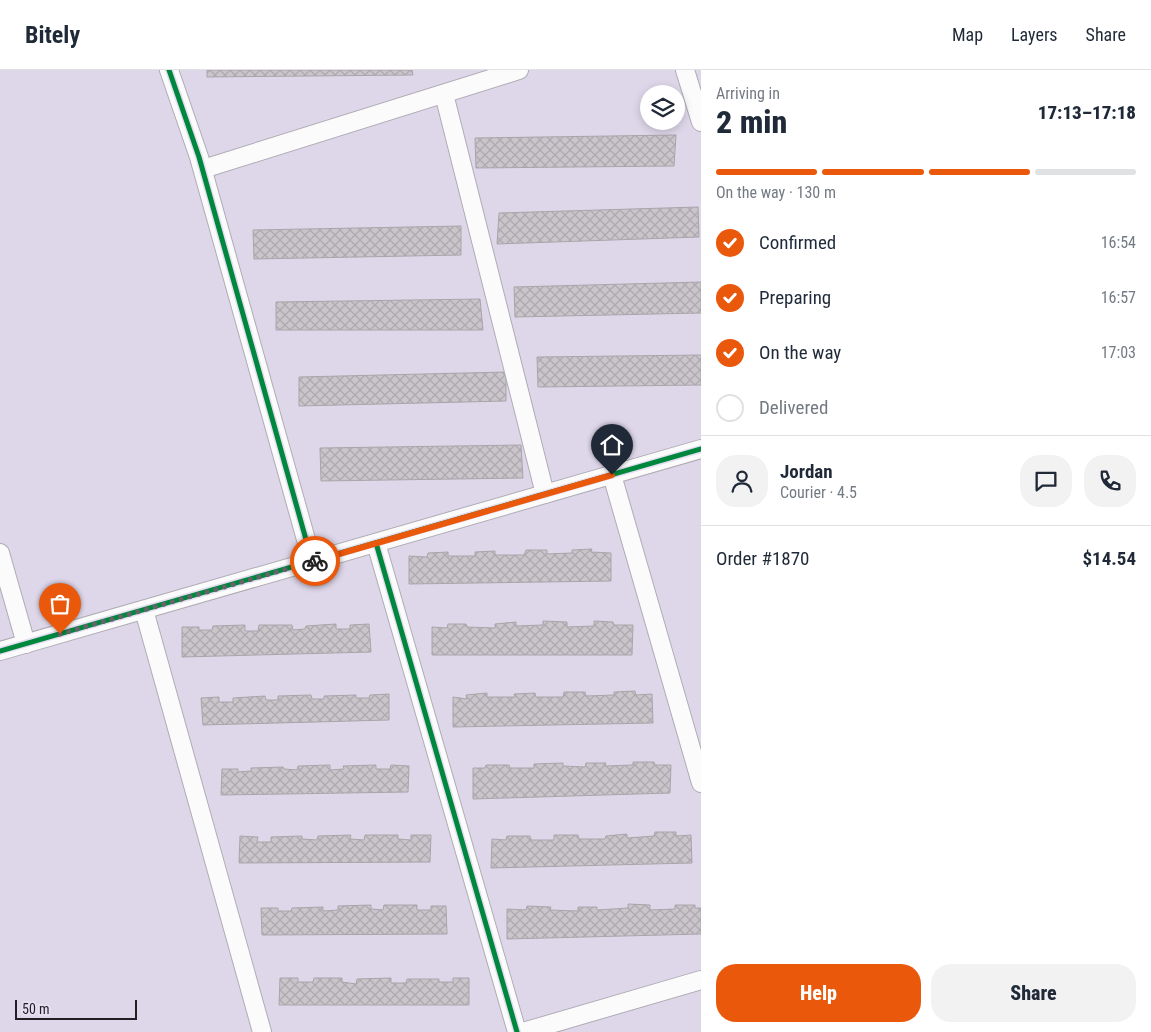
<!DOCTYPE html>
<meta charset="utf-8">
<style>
:root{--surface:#fff;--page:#f2f2f3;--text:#1f2937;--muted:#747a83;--line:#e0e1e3;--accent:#ea580c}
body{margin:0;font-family:"Roboto Condensed",sans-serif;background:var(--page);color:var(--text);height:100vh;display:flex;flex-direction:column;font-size:19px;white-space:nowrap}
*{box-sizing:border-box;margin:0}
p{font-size:16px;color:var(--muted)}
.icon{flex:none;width:28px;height:28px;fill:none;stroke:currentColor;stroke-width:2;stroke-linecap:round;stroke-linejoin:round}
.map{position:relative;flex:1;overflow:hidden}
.drawer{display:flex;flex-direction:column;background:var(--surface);width:450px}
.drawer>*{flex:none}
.tools{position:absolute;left:640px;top:15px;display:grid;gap:10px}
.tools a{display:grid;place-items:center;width:45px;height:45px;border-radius:50%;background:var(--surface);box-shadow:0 2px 8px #0003;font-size:25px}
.scale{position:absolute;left:15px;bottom:12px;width:122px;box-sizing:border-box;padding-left:5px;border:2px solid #211e25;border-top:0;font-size:14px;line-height:18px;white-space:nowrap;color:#211e25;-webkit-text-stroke:4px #e5def1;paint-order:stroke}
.pin{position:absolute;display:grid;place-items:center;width:42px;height:42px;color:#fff;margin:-51px -21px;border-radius:50% 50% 50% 0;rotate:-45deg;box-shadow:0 0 5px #0007}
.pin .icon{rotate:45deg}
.courier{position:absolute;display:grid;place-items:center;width:50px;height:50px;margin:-25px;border:4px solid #ea580c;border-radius:50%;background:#fff;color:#222;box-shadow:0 1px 6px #0007}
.summary em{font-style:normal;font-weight:800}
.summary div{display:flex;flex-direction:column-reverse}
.summary{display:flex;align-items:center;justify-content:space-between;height:85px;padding:0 15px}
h1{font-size:32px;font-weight:800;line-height:38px}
.bar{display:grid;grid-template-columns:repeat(4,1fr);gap:8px 5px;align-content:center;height:60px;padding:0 15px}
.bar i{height:6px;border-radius:4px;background:var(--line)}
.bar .current{background:var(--accent)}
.bar p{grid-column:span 4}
.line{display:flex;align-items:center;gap:12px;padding:0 15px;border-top:1px solid var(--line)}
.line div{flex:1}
.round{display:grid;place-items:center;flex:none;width:52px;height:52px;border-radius:20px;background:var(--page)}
ol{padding:0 15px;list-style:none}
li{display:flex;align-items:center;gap:15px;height:55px}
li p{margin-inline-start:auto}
li .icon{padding:5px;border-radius:50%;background:var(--accent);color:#fff;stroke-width:4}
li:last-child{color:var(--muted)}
li i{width:28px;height:28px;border:2px solid var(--line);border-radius:50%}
.primary-button{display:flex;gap:10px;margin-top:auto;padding:10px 15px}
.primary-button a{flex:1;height:58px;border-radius:20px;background:var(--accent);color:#fff;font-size:20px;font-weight:800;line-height:58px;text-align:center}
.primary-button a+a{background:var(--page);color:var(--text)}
header{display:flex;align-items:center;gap:30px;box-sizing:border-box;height:70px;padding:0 25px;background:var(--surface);border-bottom:1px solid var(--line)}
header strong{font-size:24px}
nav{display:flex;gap:28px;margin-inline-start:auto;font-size:18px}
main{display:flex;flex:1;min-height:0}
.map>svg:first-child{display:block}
.built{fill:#ded7ea;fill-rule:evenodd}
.building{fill:url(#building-cross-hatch);stroke:#aaa4aa}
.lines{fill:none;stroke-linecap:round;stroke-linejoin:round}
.street-casing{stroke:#afacb4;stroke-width:20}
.street{stroke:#fbfbfc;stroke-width:18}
.cycleway-casing{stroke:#e5def1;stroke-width:8}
.cycleway{stroke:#00873e;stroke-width:5}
.done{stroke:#66636b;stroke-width:5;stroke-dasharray:0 9}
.route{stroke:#ea580c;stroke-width:6}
</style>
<header>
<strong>Bitely</strong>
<nav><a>Map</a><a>Layers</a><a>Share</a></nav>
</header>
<main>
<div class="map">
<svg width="701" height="962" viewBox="0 0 701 962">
<defs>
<pattern id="building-cross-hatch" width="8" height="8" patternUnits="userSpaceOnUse" patternTransform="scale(1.25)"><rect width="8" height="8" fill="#cac5cb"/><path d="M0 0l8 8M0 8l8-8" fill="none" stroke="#ada9ae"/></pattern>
</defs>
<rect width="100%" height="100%" fill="#e6e2ed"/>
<path class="built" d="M0,0h701v962h-701zM649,24h27v27h-27z"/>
<g class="building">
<polygon points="207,0 412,0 413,5 207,7"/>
<polygon points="676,65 674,96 476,98 475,68"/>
<polygon points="698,137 699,167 497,174 499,143"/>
<polygon points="461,156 461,185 254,189 253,160"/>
<polygon points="701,212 701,243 515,247 514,217"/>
<polygon points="480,229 483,260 276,260 276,232"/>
<polygon points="701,285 701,315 538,317 537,287"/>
<polygon points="506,302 506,331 299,336 299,307"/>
<polygon points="521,375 523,408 321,411 320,378"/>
<polygon points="592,479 591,482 611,483 611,511 409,514 409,486 427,487 428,483 448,482 448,486 475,486 475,482 495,481 495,485 524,485 526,480 547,480 547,484 572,483 572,480"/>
<polygon points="543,551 567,552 567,557 594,556 594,551 613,552 614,555 633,555 632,585 432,585 432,557 447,558 448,554 466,554 467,557 495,558 495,554 516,552 516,556 543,555"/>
<polygon points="336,554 336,559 350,559 350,555 369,554 371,582 182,587 182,557 199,557 199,560 212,560 213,556 245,555 245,561 258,561 259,555 292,555 293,560 305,559 306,556"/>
<polygon points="635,621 636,625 652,624 653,653 453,657 453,627 467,629 466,625 487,623 487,627 515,627 514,624 535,623 536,627 563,627 564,622 585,622 586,626 614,625 614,622"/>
<polygon points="389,624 389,650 203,655 201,628 219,627 219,632 233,632 233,628 265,626 266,630 278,630 278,626 311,625 312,629 324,629 324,626 356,625 356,628 369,628 370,625"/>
<polygon points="633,692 654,692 655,695 671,695 670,723 473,729 473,698 485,698 486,695 509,695 510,698 534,698 534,694 563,693 563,696 585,697 586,693 606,693 605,696 633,695"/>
<polygon points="330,695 330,700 344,699 343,696 376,695 376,699 390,699 391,695 409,696 408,722 221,725 222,699 238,699 238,702 251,701 251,698 283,697 284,699 297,700 298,696"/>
<polygon points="655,762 676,762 676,766 691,765 692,793 491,798 492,769 506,770 507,766 530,766 531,770 554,770 554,765 578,765 579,769 605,769 606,766 627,764 627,768 654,766"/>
<polygon points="351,765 350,769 364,770 365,765 398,765 398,769 411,770 411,765 431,765 430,792 239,793 240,766 258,767 257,772 271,772 271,767 302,766 302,769 317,770 318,766"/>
<polygon points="628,834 650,835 650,840 675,839 675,835 695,835 695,838 701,838 701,864 507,869 507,839 526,840 527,836 551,837 550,840 578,841 578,837 597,837 597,840 628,838"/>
<polygon points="371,835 371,839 383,840 384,835 417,835 417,840 431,840 431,836 446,836 447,864 262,865 261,838 278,838 278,841 291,841 292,838 323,837 323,841 338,840 338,836"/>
<polygon points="280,908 298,908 298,912 313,912 314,908 342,908 342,912 356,914 357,909 391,908 391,913 406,913 407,909 439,909 439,912 453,912 453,908 469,908 469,935 279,935"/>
</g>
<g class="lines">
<defs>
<g id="street">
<polyline points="169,0 199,87 312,491"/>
<polyline points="685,0 701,52"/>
<polyline points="444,24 545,424"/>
<polyline points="203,99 519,0"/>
<polyline points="612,405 701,713"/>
<polyline points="376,473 517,962"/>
<polyline points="0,483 26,574"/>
<polyline points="144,540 262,962"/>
<polyline points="0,581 701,379"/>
<polyline points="523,962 701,910"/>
</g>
</defs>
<use href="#street" class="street-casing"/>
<use href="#street" class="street"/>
<defs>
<g id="cycleway">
<polyline points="169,0 199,87 312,491"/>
<polyline points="376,473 517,962"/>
<polyline points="0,581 701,379"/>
</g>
</defs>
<use href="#cycleway" class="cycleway-casing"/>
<use href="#cycleway" class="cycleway"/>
</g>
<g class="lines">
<polyline class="done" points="60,564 315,491"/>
<polyline class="route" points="315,491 612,405"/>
</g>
</svg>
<div class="tools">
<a><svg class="icon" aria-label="layers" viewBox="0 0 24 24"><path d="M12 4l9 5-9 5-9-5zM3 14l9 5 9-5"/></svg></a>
</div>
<div class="scale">50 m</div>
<div class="pin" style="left:60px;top:564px;background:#ea580c"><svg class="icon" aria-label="bag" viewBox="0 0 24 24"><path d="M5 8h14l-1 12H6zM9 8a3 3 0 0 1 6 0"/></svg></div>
<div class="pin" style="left:612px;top:405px;background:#1f2937"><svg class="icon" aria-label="home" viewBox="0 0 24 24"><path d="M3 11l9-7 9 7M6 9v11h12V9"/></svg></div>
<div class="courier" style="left:315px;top:491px"><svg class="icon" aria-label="bike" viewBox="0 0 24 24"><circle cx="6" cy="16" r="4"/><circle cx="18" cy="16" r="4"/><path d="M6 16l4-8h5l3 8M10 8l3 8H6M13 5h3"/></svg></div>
</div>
<section class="drawer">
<div class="summary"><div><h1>2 min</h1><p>Arriving in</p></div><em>17:13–17:18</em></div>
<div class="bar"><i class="current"></i><i class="current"></i><i class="current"></i><i></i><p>On the way · 130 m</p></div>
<ol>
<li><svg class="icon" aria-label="check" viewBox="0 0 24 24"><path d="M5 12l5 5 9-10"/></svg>Confirmed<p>16:54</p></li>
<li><svg class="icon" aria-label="check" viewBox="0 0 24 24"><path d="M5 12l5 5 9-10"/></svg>Preparing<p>16:57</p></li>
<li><svg class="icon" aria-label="check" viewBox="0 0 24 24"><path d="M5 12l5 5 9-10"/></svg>On the way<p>17:03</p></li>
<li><i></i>Delivered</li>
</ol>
<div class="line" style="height:90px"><a class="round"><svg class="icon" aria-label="person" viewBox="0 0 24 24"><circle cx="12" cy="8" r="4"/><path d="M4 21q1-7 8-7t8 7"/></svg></a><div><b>Jordan</b><p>Courier · 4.5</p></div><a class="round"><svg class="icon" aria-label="chat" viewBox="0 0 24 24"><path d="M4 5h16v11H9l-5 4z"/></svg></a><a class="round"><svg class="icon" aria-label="phone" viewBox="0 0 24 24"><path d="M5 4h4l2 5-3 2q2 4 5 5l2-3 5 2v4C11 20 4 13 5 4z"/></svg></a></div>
<div class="line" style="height:65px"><div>Order #1870</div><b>$14.54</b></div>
<div class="primary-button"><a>Help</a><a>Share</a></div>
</section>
</main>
